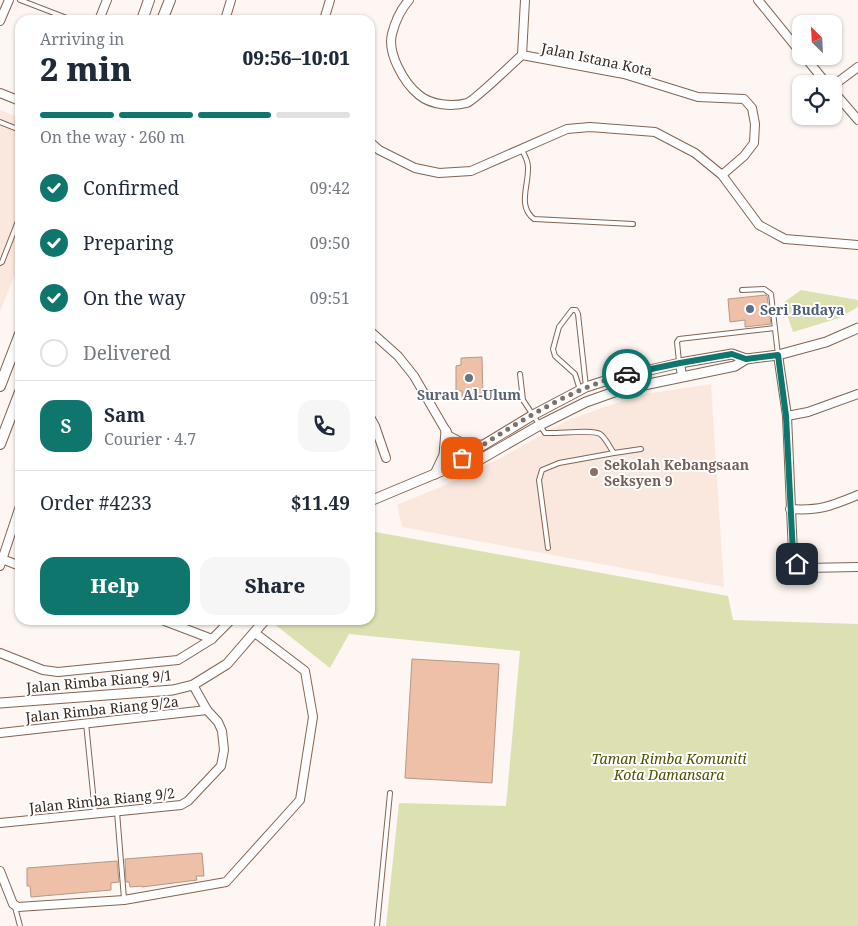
<!DOCTYPE html>
<meta charset="utf-8">
<style>
:root{--surface:#fff;--page:#f6f6f7;--text:#1f2937;--muted:#747a83;--line:#e0e1e3;--accent:#0f766e}
body{margin:0;font-family:"Noto Serif",serif;background:var(--page);color:var(--text);height:100vh;display:flex;flex-direction:column;font-size:19px;white-space:nowrap}
*{box-sizing:border-box;margin:0}
p{font-size:16px;color:var(--muted)}
.icon{flex:none;width:28px;height:28px;fill:none;stroke:currentColor;stroke-width:2;stroke-linecap:round;stroke-linejoin:round}
.map{position:relative;flex:1;overflow:hidden}
.details{position:absolute;left:15px;top:15px;width:360px;height:610px;display:flex;flex-direction:column;background:var(--surface);border-radius:15px;box-shadow:0 1px 4px #0004}
.details>*{flex:none}
.needle{width:32px;rotate:336deg}
.fabs{position:absolute;left:792px;top:15px;display:grid;gap:10px}
.fabs a{display:grid;place-items:center;width:50px;height:50px;border-radius:10px;background:var(--surface);box-shadow:0 1px 4px #0004;font-size:25px}
.pin{position:absolute;display:grid;place-items:center;width:42px;height:42px;color:#fff;margin:-21px;border-radius:10px;box-shadow:0 2px 8px #0006}
.courier{position:absolute;display:grid;place-items:center;width:50px;height:50px;margin:-25px;border:4px solid #0f766e;border-radius:50%;background:#fff;color:#222;box-shadow:0 1px 6px #0007}
.head em{font-style:normal;font-weight:800}
.head div{display:flex;flex-direction:column-reverse}
.head{display:flex;align-items:center;justify-content:space-between;height:85px;padding:0 25px}
h1{font-size:32px;font-weight:800;line-height:38px}
.bar{display:grid;grid-template-columns:repeat(4,1fr);gap:8px 5px;align-content:center;height:60px;padding:0 25px}
.bar i{height:6px;border-radius:4px;background:var(--line)}
.bar .selected{background:var(--accent)}
.bar p{grid-column:span 4}
.line{display:flex;align-items:center;gap:12px;padding:0 25px;border-top:1px solid var(--line)}
.line div{flex:1}
.round{display:grid;place-items:center;flex:none;width:52px;height:52px;border-radius:15px;background:var(--page)}
ol{padding:0 25px;list-style:none}
li{display:flex;align-items:center;gap:15px;height:55px}
li p{margin-inline-start:auto}
li .icon{padding:5px;border-radius:50%;background:var(--accent);color:#fff;stroke-width:4}
li:last-child{color:var(--muted)}
li i{width:28px;height:28px;border:2px solid var(--line);border-radius:50%}
.button{display:flex;gap:10px;margin-top:auto;padding:10px 25px}
.button a{flex:1;height:58px;border-radius:15px;background:var(--accent);color:#fff;font-size:20px;font-weight:800;line-height:58px;text-align:center}
.button a+a{background:var(--page);color:var(--text)}
.map>svg:first-child{display:block}
.built{fill:#fae8df}
.green{fill:#dde0b1}
.building{fill:#eec0a8;stroke:#b99786}
.lines{fill:none;stroke-linecap:round;stroke-linejoin:round}
.service-casing{stroke:#836453;stroke-width:6}
.minor-casing{stroke:#836453;stroke-width:10}
.tertiary-casing{stroke:#836453;stroke-width:11}
.secondary-casing{stroke:#836453;stroke-width:12}
.service{stroke:#fff;stroke-width:4}
.minor{stroke:#fff;stroke-width:8}
.tertiary{stroke:#fff;stroke-width:9}
.secondary{stroke:#fff;stroke-width:10}
.done{stroke:#7c716b;stroke-width:5;stroke-dasharray:0 9}
.route{stroke:#0f766e;stroke-width:6}
.service-dot{fill:#5c6f8a;stroke:#fff;stroke-width:2}
.worship-dot{fill:#6b7280;stroke:#fff;stroke-width:2}
.education-dot{fill:#8d6e63;stroke:#fff;stroke-width:2}
.labels{text-anchor:middle;dominant-baseline:central;stroke-width:4;stroke-linejoin:round;paint-order:stroke}
.street-label{font-size:14px;fill:#372922;stroke:#fff}
.service-label{font-size:14px;font-weight:bold;fill:#4e5e75;stroke:#fff;text-anchor:start}
.worship-label{font-size:14px;font-weight:bold;fill:#5b616d;stroke:#fff}
.education-label{font-size:14px;font-weight:bold;fill:#785e54;stroke:#fff;text-anchor:start}
.park-label{font-size:14px;font-style:italic;fill:#505000;stroke:#fff}
</style>
<div class="map">
<svg width="858" height="926" viewBox="0 0 858 926">
<rect width="100%" height="100%" fill="#fdf6f2"/>
<g class="built">
<polygon points="0,110 20,118 20,261 0,312"/>
<polygon points="711,384 724,587 402,527 397,505 445,485 499,459 568,420 640,395"/>
</g>
<g class="green">
<polygon points="801,290 858,300 858,307 839,318 793,332 783,303"/>
<polygon points="370,531 728,596 733,620 858,624 858,926 386,926 399,803 506,806 520,651 349,634 330,668 273,623 275,620 370,620"/>
</g>
<g class="building">
<polygon points="766,295 767,296 771,324 745,327 745,320 730,322 728,299"/>
<polygon points="482,357 483,398 462,399 462,391 456,391 456,366 461,365 461,358"/>
<polygon points="412,659 499,664 492,783 405,778"/>
<polygon points="202,853 204,876 196,876 197,880 142,887 142,886 130,887 129,882 126,882 125,859"/>
<polygon points="117,861 119,882 111,883 111,890 31,897 30,886 27,886 27,868"/>
</g>
<g class="lines">
<defs>
<g id="service">
<polyline points="20,0 72,20"/>
<polyline points="0,122 20,130"/>
<path d="M521,148c3,6 7,12 7,19 1,18 -11,39 6,52l99,5"/>
<polyline points="0,263 2,262 20,216"/>
<polyline points="742,290 764,289 771,294 778,355"/>
<polyline points="679,362 677,342 679,339 775,328"/>
<path d="M520,374l3,26 22,33c13,1 47,-4 55,1 6,4 10,14 14,19l27,-4"/>
<polyline points="580,390 575,374 555,356 553,349 559,327 572,310 576,310 578,314 586,387"/>
<polyline points="548,548 539,480 542,470 559,463 614,453"/>
<polyline points="86,723 95,813"/>
<polyline points="117,812 124,899"/>
<polyline points="15,907 20,926"/>
<polyline points="377,926 390,793"/>
</g>
<g id="minor">
<path d="M409,0c-8,9 -14,22 -17,34 -5,19 12,49 27,61 12,10 33,12 48,8 7,-2 46,-40 55,-48l102,19 74,23 46,2 8,9 3,16 -1,19 -10,13 -22,19"/>
<polyline points="758,0 801,53"/>
<polyline points="99,20 107,0"/>
<polyline points="225,20 231,0"/>
<polyline points="324,20 330,0"/>
<polyline points="0,21 9,0"/>
<polyline points="522,55 525,0"/>
<polyline points="804,56 827,84"/>
<polyline points="834,85 858,67"/>
<polyline points="834,92 858,120"/>
<polyline points="0,93 20,101"/>
<polyline points="370,142 379,150 415,168 439,173 471,171 567,129 590,127 655,132 695,153 722,175 759,225 785,239 858,245"/>
<polyline points="370,331 398,356 414,376 464,462"/>
<polyline points="778,355 787,416"/>
<polyline points="680,363 682,376"/>
<polyline points="858,394 808,412 787,416 793,554 797,564 804,568 858,567"/>
<polyline points="370,417 375,426 386,458"/>
<path d="M790,509c30,2 41,-3 68,-14"/>
<polyline points="2,559 20,566"/>
<polyline points="0,566 20,506"/>
<polyline points="162,620 212,639"/>
<polyline points="0,653 43,670 58,672 178,660 212,639 231,620"/>
<polyline points="0,733 207,710"/>
<polyline points="0,823 181,805 188,801 221,766 224,750 222,731 218,722 207,710 193,685"/>
<polyline points="0,871 13,904 18,907 124,900 226,882 300,800 313,717 305,671 255,633"/>
</g>
<g id="tertiary">
<path d="M450,437c11,6 18,9 30,8"/>
<polyline points="450,468 467,467 540,425 586,402 620,390 735,366 746,359"/>
<polyline points="435,474 444,455 446,431"/>
<polyline points="370,501 449,468 462,458 533,415 586,387 611,379 680,363 732,354 746,359 778,355 826,342 858,328"/>
<polyline points="0,703 173,690 193,685 227,664 265,620"/>
</g>
<g id="secondary">
<polyline points="142,20 149,0"/>
<polyline points="162,20 170,0"/>
<polyline points="0,386 20,334"/>
<polyline points="0,444 20,392"/>
</g>
</defs>
<use href="#service" class="service-casing"/>
<use href="#minor" class="minor-casing"/>
<use href="#tertiary" class="tertiary-casing"/>
<use href="#secondary" class="secondary-casing"/>
<use href="#service" class="service"/>
<use href="#minor" class="minor"/>
<use href="#tertiary" class="tertiary"/>
<use href="#secondary" class="secondary"/>
</g>
<g class="lines">
<path class="done" d="M462,458c53,-33 105,-69 165,-84"/>
<polyline class="route" points="627,374 680,363 732,354 746,359 778,355 786,416 793,554 797,564"/>
</g>
<circle class="service-dot" cx="750" cy="309" r="5"/>
<circle class="worship-dot" cx="469" cy="378" r="5"/>
<circle class="education-dot" cx="594" cy="472" r="5"/>
<g class="labels">
<g class="street-label">
<text transform="translate(597 59) rotate(12)">Jalan Istana Kota</text>
<text transform="translate(99 681) rotate(-5)">Jalan Rimba Riang 9/1</text>
<text transform="translate(102 709) rotate(-6)">Jalan Rimba Riang 9/2a</text>
<text transform="translate(102 800) rotate(-6)">Jalan Rimba Riang 9/2</text>
</g>
<g class="service-label">
<text x="760" y="309">Seri Budaya</text>
</g>
<g class="worship-label">
<text x="469" y="394">Surau Al-Ulum</text>
</g>
<g class="education-label">
<text x="604" y="464">Sekolah Kebangsaan<tspan x="604" dy="16">Seksyen 9</tspan></text>
</g>
<g class="park-label">
<text x="669" y="758">Taman Rimba Komuniti<tspan x="669" dy="16">Kota Damansara</tspan></text>
</g>
</g>
</svg>
<div class="fabs">
<a><svg class="needle" viewBox="-14 -14 28 28"><path d="M0-13l5 13h-10z" fill="#e53935"/><path d="M0 13l5-13h-10z" fill="#747a83"/></svg></a>
<a><svg class="icon" aria-label="locate" viewBox="0 0 24 24"><circle cx="12" cy="12" r="6"/><path d="M12 2v4M12 18v4M2 12h4M18 12h4"/></svg></a>
</div>
<div class="pin" style="left:462px;top:458px;background:#ea580c"><svg class="icon" aria-label="bag" viewBox="0 0 24 24"><path d="M5 8h14l-1 12H6zM9 8a3 3 0 0 1 6 0"/></svg></div>
<div class="pin" style="left:797px;top:564px;background:#1f2937"><svg class="icon" aria-label="home" viewBox="0 0 24 24"><path d="M3 11l9-7 9 7M6 9v11h12V9"/></svg></div>
<div class="courier" style="left:627px;top:374px"><svg class="icon" aria-label="car" viewBox="0 0 24 24"><path d="M5 17H2v-5l4-1 3-4h7l3 4 3 1v5h-3M9 17h6M6 11h13"/><circle cx="7" cy="17" r="2"/><circle cx="17" cy="17" r="2"/></svg></div>
<section class="details">
<div class="head"><div><h1>2 min</h1><p>Arriving in</p></div><em>09:56–10:01</em></div>
<div class="bar"><i class="selected"></i><i class="selected"></i><i class="selected"></i><i></i><p>On the way · 260 m</p></div>
<ol>
<li><svg class="icon" aria-label="check" viewBox="0 0 24 24"><path d="M5 12l5 5 9-10"/></svg>Confirmed<p>09:42</p></li>
<li><svg class="icon" aria-label="check" viewBox="0 0 24 24"><path d="M5 12l5 5 9-10"/></svg>Preparing<p>09:50</p></li>
<li><svg class="icon" aria-label="check" viewBox="0 0 24 24"><path d="M5 12l5 5 9-10"/></svg>On the way<p>09:51</p></li>
<li><i></i>Delivered</li>
</ol>
<div class="line" style="height:90px"><b class="round" style="background:var(--accent);color:#fff">S</b><div><b>Sam</b><p>Courier · 4.7</p></div><a class="round"><svg class="icon" aria-label="phone" viewBox="0 0 24 24"><path d="M5 4h4l2 5-3 2q2 4 5 5l2-3 5 2v4C11 20 4 13 5 4z"/></svg></a></div>
<div class="line" style="height:65px"><div>Order #4233</div><b>$11.49</b></div>
<div class="button"><a>Help</a><a>Share</a></div>
</section>
</div>
